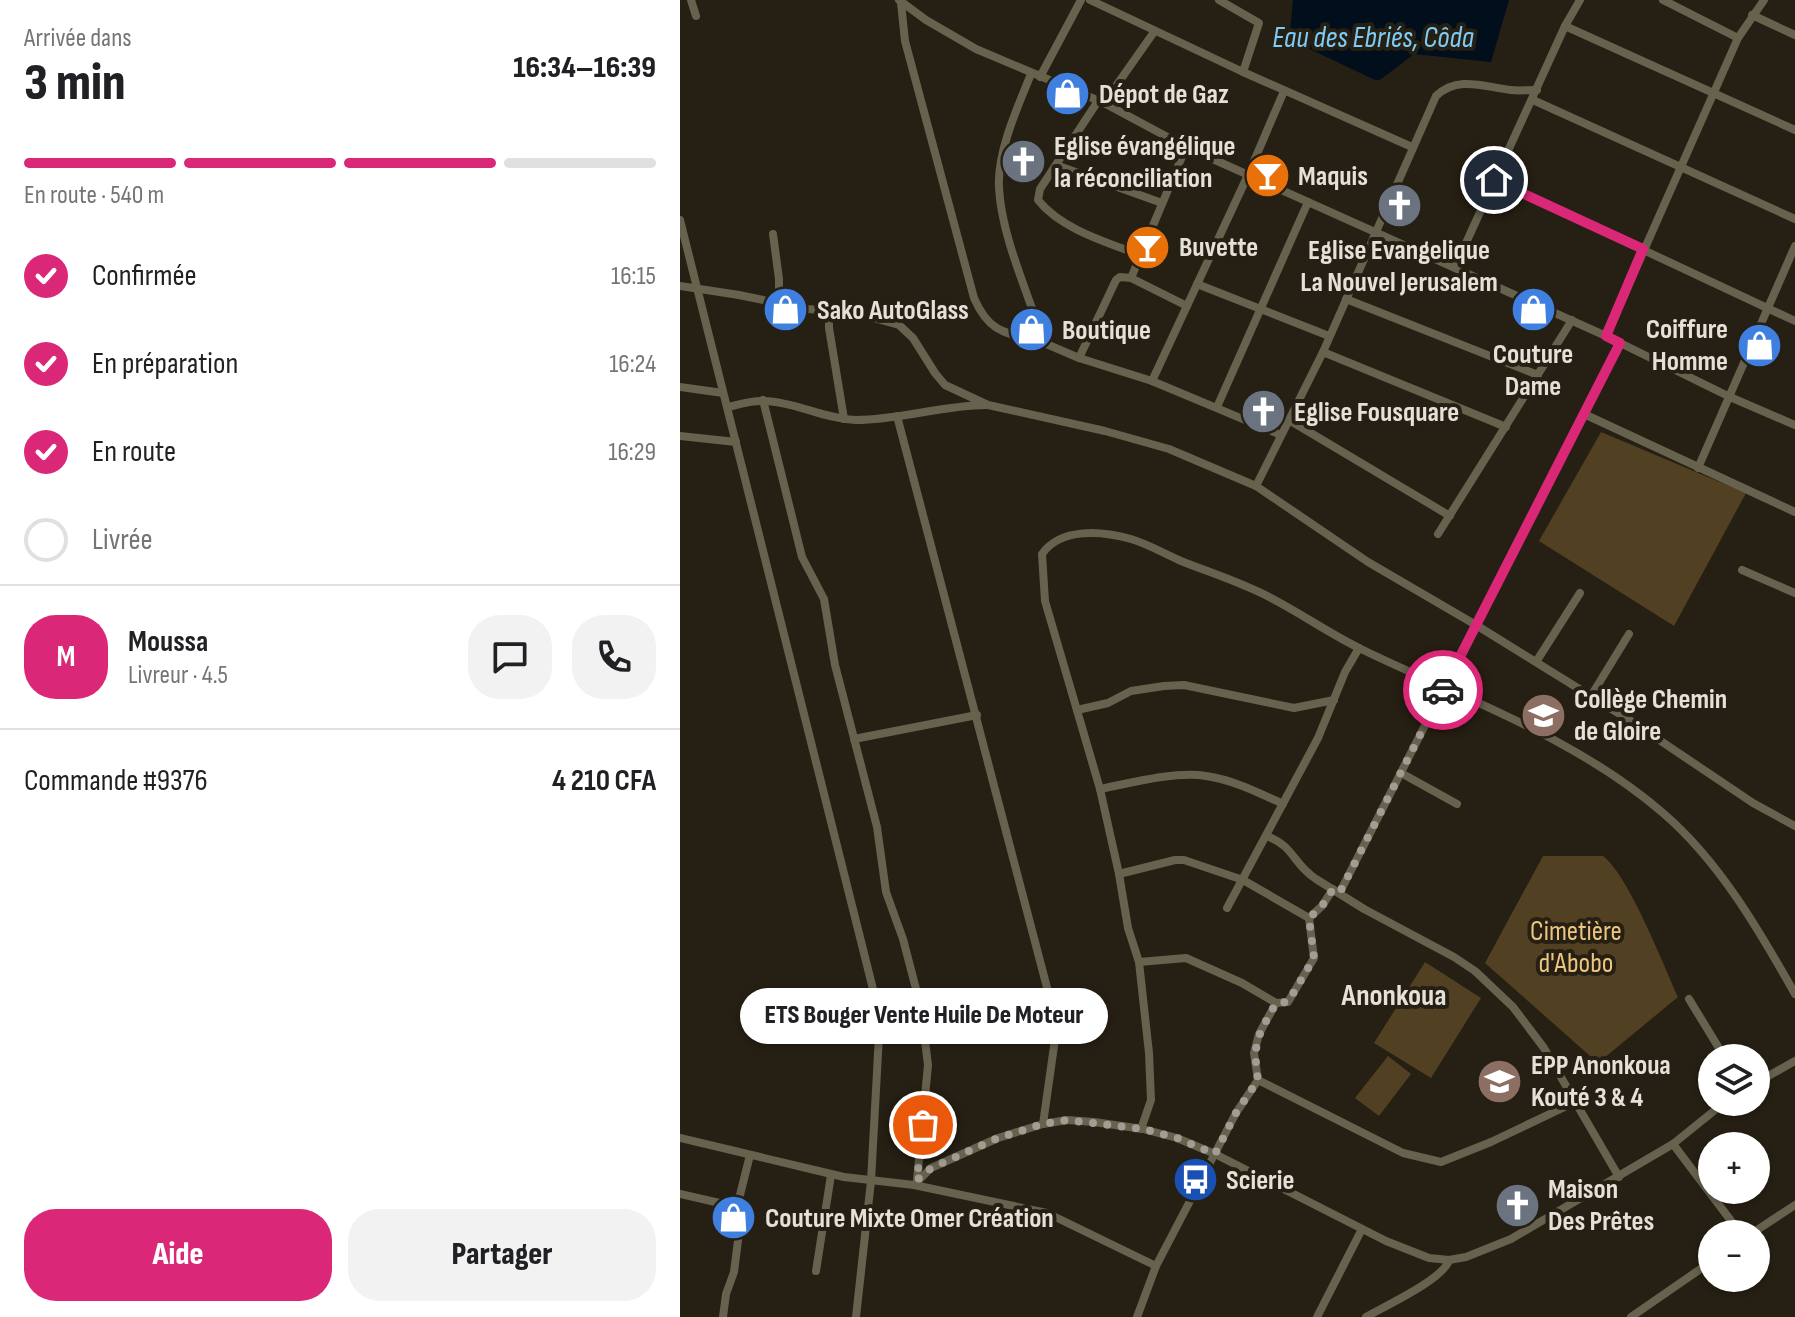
<!DOCTYPE html>
<html lang="fr">
<meta charset="utf-8">
<style>
:root{--surface:#fff;--page:#f2f2f2;--text:#202124;--muted:#757577;--line:#e0e0e0;--accent:#db2777}
body{margin:0;font-family:"Sofia Sans Condensed",sans-serif;background:var(--page);color:var(--text);height:100vh;display:flex;flex-direction:column;font-size:30px;white-space:nowrap}
*{box-sizing:border-box;margin:0}
p{font-size:26px;color:var(--muted)}
.icon{flex:none;width:44px;height:44px;fill:none;stroke:currentColor;stroke-width:2;stroke-linecap:round;stroke-linejoin:round}
.map{position:relative;flex:1;overflow:hidden}
.drawer{display:flex;flex-direction:column;background:var(--surface);width:680px}
.drawer>*{flex:none}
.fabs{position:absolute;left:1018px;top:1044px;display:grid;gap:16px}
.fabs a{display:grid;place-items:center;width:72px;height:72px;border-radius:50%;background:var(--surface);box-shadow:0 2px 6px #0004;font-size:40px}
.pin{position:absolute;display:grid;place-items:center;width:68px;height:68px;color:#fff;margin:-34px;border:4px solid #fff;border-radius:50%;box-shadow:0 2px 8px #0007}
.courier{position:absolute;display:grid;place-items:center;width:80px;height:80px;margin:-40px;border:6px solid #db2777;border-radius:50%;background:#fff;color:#222;box-shadow:0 2px 10px #0007}
.bubble{position:absolute;height:56px;border-radius:28px;background:var(--surface);box-shadow:0 2px 6px #0004;font-size:26px;font-weight:800;line-height:56px;text-align:center}
.headline em{font-style:normal;font-weight:800}
.headline div{display:flex;flex-direction:column-reverse}
.headline{display:flex;align-items:center;justify-content:space-between;height:136px;padding:0 24px}
h1{font-size:52px;font-weight:800;line-height:60px}
.bar{display:grid;grid-template-columns:repeat(4,1fr);gap:12px 8px;align-content:center;height:96px;padding:0 24px}
.bar i{height:10px;border-radius:6px;background:var(--line)}
.bar .selected{background:var(--accent)}
.bar p{grid-column:span 4}
.line{display:flex;align-items:center;gap:20px;padding:0 24px;border-top:2px solid var(--line)}
.line div{flex:1}
.round{display:grid;place-items:center;flex:none;width:84px;height:84px;border-radius:32px;background:var(--page)}
ol{padding:0 24px;list-style:none}
li{display:flex;align-items:center;gap:24px;height:88px}
li p{margin-inline-start:auto}
li .icon{padding:8px;border-radius:50%;background:var(--accent);color:#fff;stroke-width:4}
li:last-child{color:var(--muted)}
li i{width:44px;height:44px;border:4px solid var(--line);border-radius:50%}
.button{display:flex;gap:16px;margin-top:auto;padding:16px 24px}
.button a{flex:1;height:92px;border-radius:32px;background:var(--accent);color:#fff;font-size:32px;font-weight:800;line-height:92px;text-align:center}
.button a+a{background:var(--page);color:var(--text)}
main{display:flex;flex:1;min-height:0}
.map>svg:first-child{display:block}
.green{fill:#514022}
.water{fill:#000f1b}
.lines{fill:none;stroke-linecap:round;stroke-linejoin:round}
.minor{stroke:#66624e;stroke-width:8}
.done{stroke:#a29c93;stroke-width:8;stroke-dasharray:0 14.4}
.route{stroke:#db2777;stroke-width:10}
.labels{text-anchor:middle;dominant-baseline:central;stroke-width:8;stroke-linejoin:round;paint-order:stroke}
.poi-label{font-size:28px;font-weight:bold;fill:#e5e0d8;stroke:#261f13;text-anchor:start}
.park-label{font-size:28px;fill:#edc57f;stroke:#261f13}
.water-label{font-size:30px;font-style:italic;fill:#7dccf7;stroke:#261f13}
.neighbourhood-label{font-size:30px;font-weight:bold;fill:#e5e0d8;stroke:#261f13}
</style>
<main>
<section class="drawer">
<div class="headline"><div><h1>3 min</h1><p>Arrivée dans</p></div><em>16:34–16:39</em></div>
<div class="bar"><i class="selected"></i><i class="selected"></i><i class="selected"></i><i></i><p>En route · 540 m</p></div>
<ol>
<li><svg class="icon" aria-label="check" viewBox="0 0 24 24"><path d="M5 12l5 5 9-10"/></svg>Confirmée<p>16:15</p></li>
<li><svg class="icon" aria-label="check" viewBox="0 0 24 24"><path d="M5 12l5 5 9-10"/></svg>En préparation<p>16:24</p></li>
<li><svg class="icon" aria-label="check" viewBox="0 0 24 24"><path d="M5 12l5 5 9-10"/></svg>En route<p>16:29</p></li>
<li><i></i>Livrée</li>
</ol>
<div class="line" style="height:144px"><b class="round" style="background:var(--accent);color:#fff">M</b><div><b>Moussa</b><p>Livreur · 4.5</p></div><a class="round"><svg class="icon" aria-label="chat" viewBox="0 0 24 24"><path d="M4 5h16v11H9l-5 4z"/></svg></a><a class="round"><svg class="icon" aria-label="phone" viewBox="0 0 24 24"><path d="M5 4h4l2 5-3 2q2 4 5 5l2-3 5 2v4C11 20 4 13 5 4z"/></svg></a></div>
<div class="line" style="height:104px"><div>Commande #9376</div><b>4 210 CFA</b></div>
<div class="button"><a>Aide</a><a>Partager</a></div>
</section>
<div class="map">
<svg width="1115" height="1317" viewBox="0 0 1115 1317">
<rect width="100%" height="100%" fill="#261f13"/>
<g class="green">
<polygon points="921,432 1066,493 994,626 859,541"/>
<path d="M863,856h60c26,20 60,108 75,141l-80,66 -113,-100z"/>
<polygon points="745,962 801,998 751,1078 694,1043"/>
<polygon points="708,1056 731,1074 699,1116 675,1098"/>
</g>
<polygon class="water" points="613,0 829,0 811,62 734,54 700,80 695,80 615,42 610,31"/>
<g class="lines">
<g class="minor">
<polyline points="11,0 16,16"/>
<polyline points="219,0 246,20 296,49 424,103 506,147 926,336 1050,397 1115,425"/>
<polyline points="410,0 563,72 579,23 539,0"/>
<polyline points="983,0 1058,38"/>
<path d="M221,3l4,38 69,257c16,37 34,35 70,45"/>
<polyline points="1072,15 1115,35"/>
<polyline points="885,26 1115,130"/>
<polyline points="563,72 732,147"/>
<path d="M351,74c-13,32 -34,78 -32,113 2,49 30,108 45,156l35,15 73,23 129,54"/>
<polyline points="360,77 401,0"/>
<polyline points="853,100 1115,219"/>
<path d="M418,101l-58,88 -2,11c23,29 68,42 102,55"/>
<polyline points="424,103 474,32"/>
<polyline points="376,165 482,203"/>
<polyline points="814,180 1115,321"/>
<polyline points="0,220 200,1017 191,1181 176,1317"/>
<polyline points="93,234 99,279 99,303"/>
<polyline points="775,267 885,26 900,0"/>
<polyline points="451,278 507,306"/>
<polyline points="517,284 649,336"/>
<polyline points="0,286 59,295 127,309 172,312 219,325 233,338 255,373 265,385 308,405 425,431 489,449 576,486 688,562 796,625 951,721 1073,803 1115,826"/>
<polyline points="666,299 858,375"/>
<polyline points="149,311 149,328 164,419"/>
<polyline points="926,336 1058,38 1084,0"/>
<polyline points="643,352 826,427"/>
<polyline points="399,358 436,280 440,277 451,278 506,147"/>
<polyline points="472,381 568,175 604,91"/>
<polyline points="0,387 43,393"/>
<polyline points="83,400 122,557 144,599 155,665 197,827 206,892 223,939 241,1008 248,1065 237,1180"/>
<path d="M48,407c12,-3 24,-7 37,-6 31,1 59,18 91,19 44,0 87,-15 131,-15"/>
<polyline points="537,407 628,202"/>
<polyline points="904,414 1115,512"/>
<polyline points="217,416 375,1018 376,1032 363,1124"/>
<polyline points="609,420 770,516"/>
<polyline points="0,436 56,442"/>
<polyline points="1018,468 1115,246"/>
<path d="M576,486l67,-134 113,-256c22,-21 48,-9 75,-6 8,1 17,0 26,0"/>
<polyline points="758,534 892,320"/>
<polyline points="1062,570 1115,593"/>
<polyline points="856,662 900,593"/>
<polyline points="911,696 949,634"/>
<polyline points="397,710 428,703 451,691 484,686 504,685 614,708 654,700"/>
<polyline points="174,739 297,715"/>
<polyline points="721,773 777,804"/>
<path d="M420,789c30,-6 76,-18 106,-13 28,4 53,17 77,28"/>
<path d="M587,836c28,11 25,27 49,43l48,30 90,48 21,14 38,36 31,41 75,129"/>
<polyline points="439,874 448,928 459,962 469,1053 471,1100 461,1129"/>
<polyline points="660,892 940,343"/>
<polyline points="547,908 638,738 665,672 679,648"/>
<path d="M629,918l-66,-38 -59,-20h-9l-56,14 -19,-85 -55,-188 -3,-47c19,-27 60,-23 89,-15 17,5 34,15 50,22 30,12 62,22 90,37 31,16 59,36 90,51 103,50 214,88 302,164 56,48 96,117 132,181"/>
<polyline points="629,918 642,906 653,889"/>
<polyline points="459,962 506,958 562,983 596,1003 608,1002 634,958 629,918"/>
<polyline points="1009,999 1045,1058"/>
<polyline points="578,1080 723,1153 761,1162 811,1142 895,1102"/>
<polyline points="1076,1083 1115,1061"/>
<polyline points="0,1138 164,1177 234,1185 367,1213 476,1266"/>
<polyline points="993,1144 1061,1234"/>
<polyline points="234,1185 251,1168 318,1138 363,1124 387,1120 414,1122 463,1129 497,1138 535,1154 706,1241 749,1258 769,1260 786,1257 831,1239 993,1144 1045,1102"/>
<polyline points="0,1194 57,1207"/>
<polyline points="1071,1234 1115,1205"/>
<polyline points="136,1271 151,1175"/>
<polyline points="43,1317 46,1294 54,1272 61,1217 57,1207 70,1155"/>
<polyline points="457,1317 476,1266 556,1113 578,1080 574,1053 579,1034 596,1003"/>
<polyline points="637,1317 682,1229"/>
<path d="M686,1317c19,-11 78,-38 83,-57"/>
<polyline points="951,1317 1032,1261"/>
</g>
</g>
<g class="lines">
<path class="done" d="M243,1125l-6,55 14,-12 67,-30 45,-14 24,-4 76,9 34,9 38,16 21,-41 22,-33c-6,-38 0,-44 18,-77l12,-1 26,-44 -5,-40 13,-12 11,-17 7,3 103,-202"/>
<polyline class="route" points="763,690 940,343 926,336 963,249 814,180"/>
</g>
<defs>
<symbol id="shop-disc" viewBox="-11 -11 22 22"><circle r="9.5" fill="#3f7fe0" stroke="#261f13"/><path d="M-5-2.5h2.3a2.7 3.5 0 0 1 5.4 0H5L5.5 6h-11ZM-1.5-2.5h3a1.5 2.3 0 0 0-3 0Z" fill="#fff"/></symbol>
<symbol id="church-disc" viewBox="-11 -11 22 22"><circle r="9.5" fill="#6b7280" stroke="#261f13"/><path d="M-1.2-6h2.4v3.5h3.3v2.4h-3.3V6h-2.4V-.1h-3.3v-2.4h3.3Z" fill="#fff"/></symbol>
<symbol id="bar-disc" viewBox="-11 -11 22 22"><circle r="9.5" fill="#e8710a" stroke="#261f13"/><path d="M-6-5H6L.8 .8V4.5H3.5V6h-7V4.5H-.8V.8Z" fill="#fff"/></symbol>
<symbol id="school-disc" viewBox="-11 -11 22 22"><circle r="9.5" fill="#8d6e63" stroke="#261f13"/><path d="M0-5L7-2L0 1L-7-2ZM-4 1L0 2.5L4 1V4Q0 6-4 4Z" fill="#fff"/></symbol>
<symbol id="bus-disc" viewBox="-11 -11 22 22"><circle r="9.5" fill="#1a4fb4" stroke="#261f13"/><path d="M-5-6H5V4H4V6H2V4H-2V6H-4V4H-5ZM-3.5-4V0h7V-4ZM-3.5 1.2v1.5H-2V1.2ZM2 1.2v1.5H3.5V1.2Z" fill="#fff"/></symbol>
</defs>
<g fill-rule="evenodd">
<use href="#shop-disc" x="362" y="68" width="51" height="51"/>
<use href="#church-disc" x="318" y="136" width="51" height="51"/>
<use href="#bar-disc" x="562" y="150" width="51" height="51"/>
<use href="#church-disc" x="694" y="180" width="51" height="51"/>
<use href="#bar-disc" x="442" y="222" width="51" height="51"/>
<use href="#shop-disc" x="828" y="284" width="51" height="51"/>
<use href="#shop-disc" x="80" y="284" width="51" height="51"/>
<use href="#shop-disc" x="326" y="304" width="51" height="51"/>
<use href="#shop-disc" x="1054" y="320" width="51" height="51"/>
<use href="#church-disc" x="558" y="386" width="51" height="51"/>
<use href="#school-disc" x="838" y="690" width="51" height="51"/>
<use href="#school-disc" x="794" y="1056" width="51" height="51"/>
<use href="#bus-disc" x="490" y="1154" width="51" height="51"/>
<use href="#church-disc" x="812" y="1180" width="51" height="51"/>
<use href="#shop-disc" x="28" y="1192" width="51" height="51"/>
</g>
<g class="labels">
<g class="poi-label">
<text x="419" y="94">Dépot de Gaz</text>
<text x="374" y="146">Eglise évangélique<tspan x="374" dy="32">la réconciliation</tspan></text>
<text x="618" y="176">Maquis</text>
<text x="499" y="247">Buvette</text>
<text x="719" y="250" text-anchor="middle">Eglise Evangelique<tspan x="719" dy="32">La Nouvel Jerusalem</tspan></text>
<text x="137" y="310">Sako AutoGlass</text>
<text x="1048" y="329" text-anchor="end">Coiffure<tspan x="1048" dy="32">Homme</tspan></text>
<text x="382" y="330">Boutique</text>
<text x="853" y="354" text-anchor="middle">Couture<tspan x="853" dy="32">Dame</tspan></text>
<text x="614" y="412">Eglise Fousquare</text>
<text x="894" y="699">Collège Chemin<tspan x="894" dy="32">de Gloire</tspan></text>
<text x="851" y="1065">EPP Anonkoua<tspan x="851" dy="32">Kouté 3 &amp; 4</tspan></text>
<text x="546" y="1180">Scierie</text>
<text x="868" y="1189">Maison<tspan x="868" dy="32">Des Prêtes</tspan></text>
<text x="85" y="1218">Couture Mixte Omer Création</text>
</g>
<g class="park-label">
<text x="896" y="931">Cimetière<tspan x="896" dy="32">d'Abobo</tspan></text>
</g>
<g class="water-label">
<text x="693" y="38">Eau des Ebriés, Côda</text>
</g>
<g class="neighbourhood-label">
<text x="714" y="996">Anonkoua</text>
</g>
</g>
</svg>
<div class="fabs">
<a><svg class="icon" aria-label="layers" viewBox="0 0 24 24"><path d="M12 4l9 5-9 5-9-5zM3 14l9 5 9-5"/></svg></a>
<a>+</a>
<a>−</a>
</div>
<div class="pin" style="left:243px;top:1125px;background:#ea580c"><svg class="icon" aria-label="bag" viewBox="0 0 24 24"><path d="M5 8h14l-1 12H6zM9 8a3 3 0 0 1 6 0"/></svg></div>
<div class="pin" style="left:814px;top:180px;background:#1f2937"><svg class="icon" aria-label="home" viewBox="0 0 24 24"><path d="M3 11l9-7 9 7M6 9v11h12V9"/></svg></div>
<div class="courier" style="left:763px;top:690px"><svg class="icon" aria-label="car" viewBox="0 0 24 24"><path d="M5 17H2v-5l4-1 3-4h7l3 4 3 1v5h-3M9 17h6M6 11h13"/><circle cx="7" cy="17" r="2"/><circle cx="17" cy="17" r="2"/></svg></div>
<div class="bubble" style="left:60px;top:988px;width:368px">ETS Bouger Vente Huile De Moteur</div>
</div>
</main>
